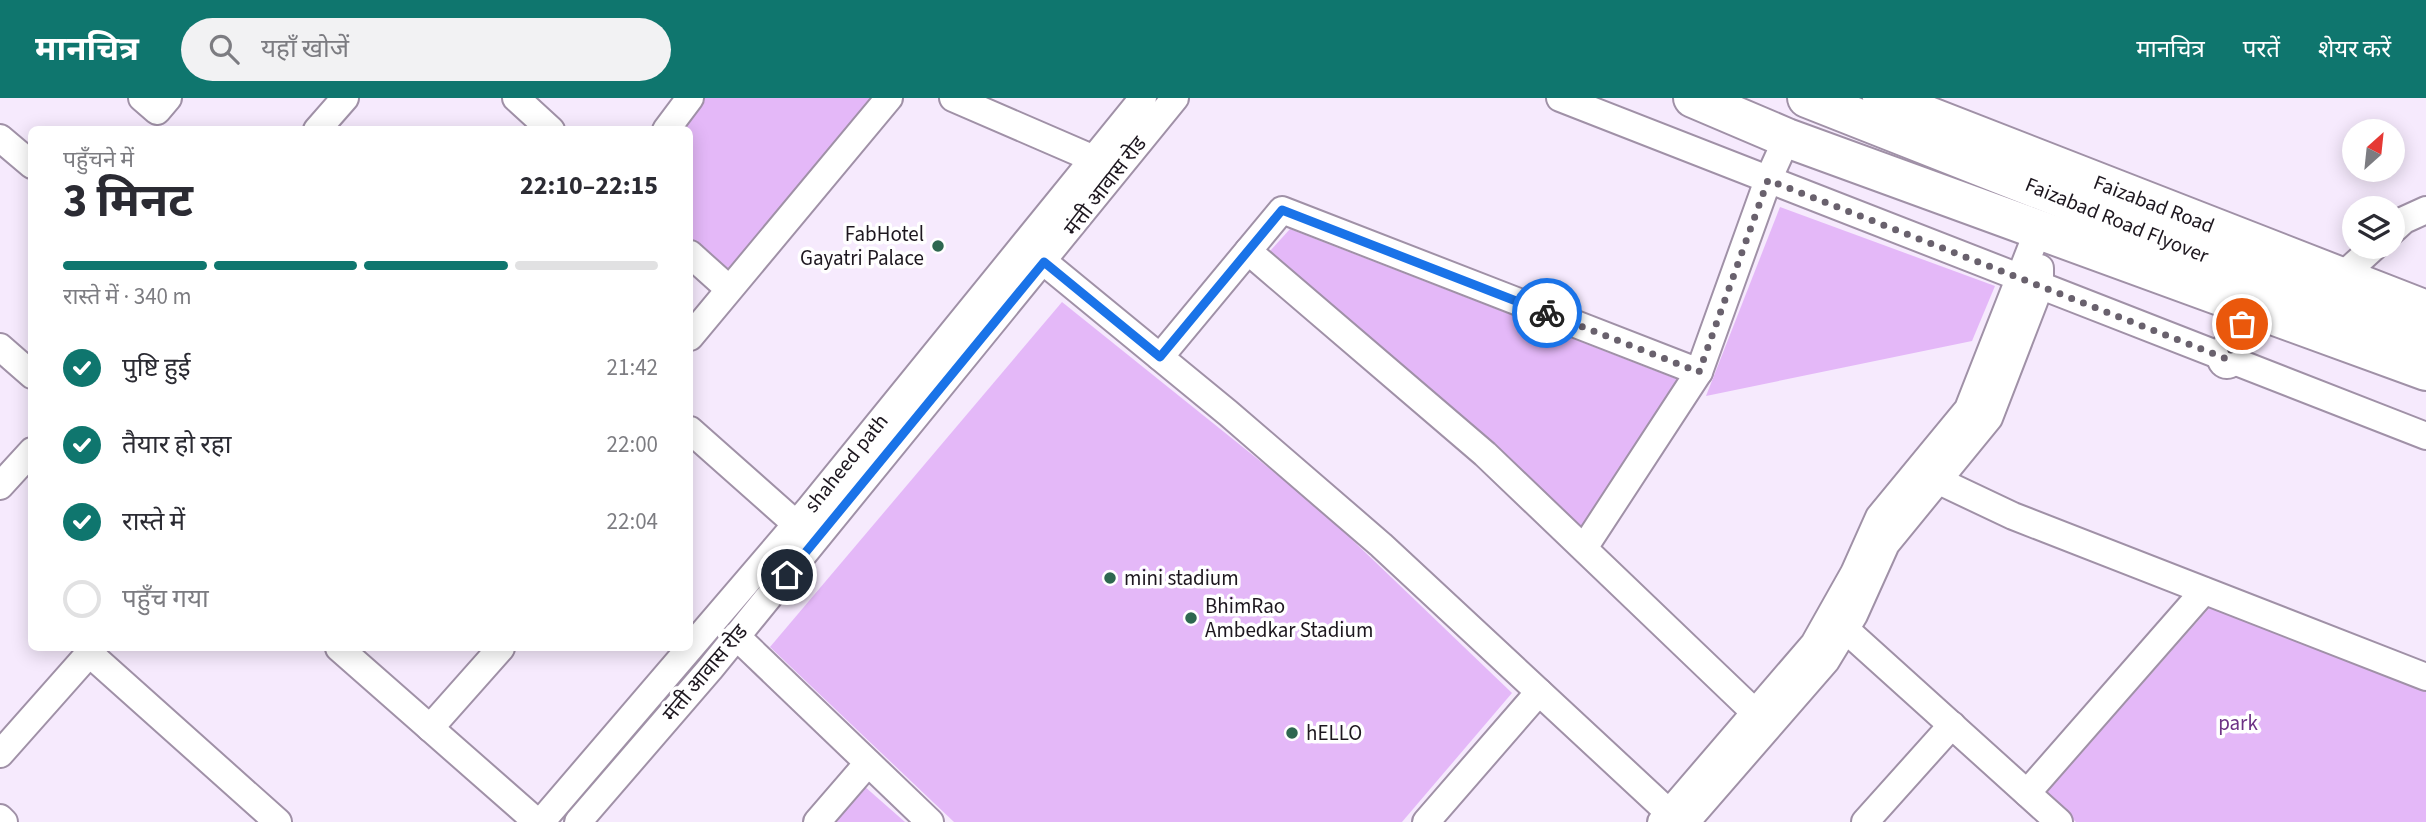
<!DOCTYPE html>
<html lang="hi">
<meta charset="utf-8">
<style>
:root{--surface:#fff;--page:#f2f2f3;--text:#2b2b33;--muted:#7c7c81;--line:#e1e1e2;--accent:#0f766e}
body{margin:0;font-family:"Source Sans 3","Noto Sans Devanagari",sans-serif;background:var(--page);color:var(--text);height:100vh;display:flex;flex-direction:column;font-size:26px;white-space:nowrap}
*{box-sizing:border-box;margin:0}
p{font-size:23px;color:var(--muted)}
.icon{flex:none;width:38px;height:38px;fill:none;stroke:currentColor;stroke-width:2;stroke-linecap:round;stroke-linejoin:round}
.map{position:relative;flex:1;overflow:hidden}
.sheet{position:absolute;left:28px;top:28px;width:665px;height:525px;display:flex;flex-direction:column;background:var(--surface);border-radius:10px;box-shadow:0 4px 18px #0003}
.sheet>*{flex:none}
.needle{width:46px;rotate:27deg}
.buttons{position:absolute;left:2342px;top:21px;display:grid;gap:14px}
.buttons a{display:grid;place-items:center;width:63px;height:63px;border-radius:50%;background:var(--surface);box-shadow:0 4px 18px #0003;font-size:35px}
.pin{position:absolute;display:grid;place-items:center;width:60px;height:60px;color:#fff;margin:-30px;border:4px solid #fff;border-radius:50%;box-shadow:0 2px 7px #0007}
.courier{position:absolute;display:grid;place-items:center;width:70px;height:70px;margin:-35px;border:5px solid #1a73e8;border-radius:50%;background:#fff;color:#222;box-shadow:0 2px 9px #0007}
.summary em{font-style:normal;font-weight:700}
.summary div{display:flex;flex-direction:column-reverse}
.summary{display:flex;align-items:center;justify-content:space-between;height:119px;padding:0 35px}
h1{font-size:46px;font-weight:700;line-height:52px}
.bar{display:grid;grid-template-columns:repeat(4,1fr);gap:10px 7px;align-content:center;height:84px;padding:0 35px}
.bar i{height:9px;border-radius:5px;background:var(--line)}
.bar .selected{background:var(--accent)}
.bar p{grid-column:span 4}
ol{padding:0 35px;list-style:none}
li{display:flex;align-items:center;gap:21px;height:77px}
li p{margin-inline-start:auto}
li .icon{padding:7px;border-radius:50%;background:var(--accent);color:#fff;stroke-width:4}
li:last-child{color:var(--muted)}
li i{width:38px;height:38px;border:4px solid var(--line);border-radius:50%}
header{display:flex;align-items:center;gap:42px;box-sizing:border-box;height:98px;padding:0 35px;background:var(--accent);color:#fff}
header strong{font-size:33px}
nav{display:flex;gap:38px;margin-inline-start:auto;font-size:24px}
.search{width:490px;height:63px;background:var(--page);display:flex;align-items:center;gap:18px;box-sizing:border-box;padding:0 24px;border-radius:38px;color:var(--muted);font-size:26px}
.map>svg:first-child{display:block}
.green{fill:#e4b8f8}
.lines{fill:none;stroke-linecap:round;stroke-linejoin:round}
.minor-casing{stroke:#a091a7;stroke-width:30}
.highway-casing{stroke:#a091a7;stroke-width:42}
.minor{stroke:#fff;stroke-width:26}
.highway{stroke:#fff;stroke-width:38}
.done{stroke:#69616d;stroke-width:7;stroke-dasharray:0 12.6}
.route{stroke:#1a73e8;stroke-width:9}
.poi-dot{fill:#2e6750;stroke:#fff;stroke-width:2.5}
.labels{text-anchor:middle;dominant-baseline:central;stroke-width:7;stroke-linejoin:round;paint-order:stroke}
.street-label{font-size:21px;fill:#1d171f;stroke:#fff}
.poi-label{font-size:21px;fill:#1d171f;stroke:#fff;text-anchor:start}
.park-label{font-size:21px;fill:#6d3285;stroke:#fff}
</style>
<header>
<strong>मानचित्र</strong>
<div class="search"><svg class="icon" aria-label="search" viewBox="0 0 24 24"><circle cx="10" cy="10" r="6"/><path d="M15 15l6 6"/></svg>यहाँ खोजें</div>
<nav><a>मानचित्र</a><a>परतें</a><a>शेयर करें</a></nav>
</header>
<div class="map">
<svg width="2426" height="724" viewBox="0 0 2426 724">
<rect width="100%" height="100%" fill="#f6eafd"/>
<g class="green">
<polygon points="705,0 876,0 728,175 690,139 690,32 680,32"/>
<polygon points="1780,109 1995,188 1972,243 1706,298"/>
<polygon points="1290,131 1679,282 1579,432 1269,154"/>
<polygon points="1062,204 1320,411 1512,595 1402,724 954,724 770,549"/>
<polygon points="2211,508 2426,593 2426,724 2076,724 2045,696"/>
<polygon points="864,688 905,724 831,724"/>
</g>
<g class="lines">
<defs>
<g id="minor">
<polyline points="142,0 157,13 168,0"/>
<polyline points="516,0 551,32"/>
<polyline points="953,0 1094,61"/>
<polyline points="1560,0 2426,338"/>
<polyline points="317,32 345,0"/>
<polyline points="666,32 690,0"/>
<polyline points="0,40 32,67"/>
<polyline points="2392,133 2404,122 2426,112"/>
<polyline points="1248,153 1485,356 1767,626"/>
<polyline points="690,156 729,191"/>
<polyline points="1044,164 1228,315 1381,447 1679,724"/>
<polyline points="2341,179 2374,149"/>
<polyline points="690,239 889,0"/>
<polyline points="0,249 32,277"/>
<polyline points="1160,259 1282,112 1699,274"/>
<polyline points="690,332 796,426"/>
<polyline points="1923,372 1937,382 2013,418 2426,579"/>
<polyline points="0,388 32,353"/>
<polyline points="1584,450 1699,274 1768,82 1787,40"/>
<polyline points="1834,521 2059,724"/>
<polyline points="736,538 930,724"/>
<polyline points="339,550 537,724"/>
<polyline points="89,555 278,724"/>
<polyline points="430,630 501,550"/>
<polyline points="0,656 94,550"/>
<polyline points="2027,695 2204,493"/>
<polyline points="0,720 4,724"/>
<polyline points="541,724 810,410 1143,0"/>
<polyline points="578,724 710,571 1175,0"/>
<polyline points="817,724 868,665"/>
<polyline points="1426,724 1539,594"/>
<polyline points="1661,724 1814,546 1854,475 1879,419 1968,311 2039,130"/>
<polyline points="1686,724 1826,563 1854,517 1886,446 1989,320 2040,188 2040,170"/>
<polyline points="1865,724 1952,627"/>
</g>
<g id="highway">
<polyline points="1693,0 1787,40 2426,273"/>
<polyline points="1807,0 2426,244"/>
<polyline points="1882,0 2426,212"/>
<polyline points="2227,261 2250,208"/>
</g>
</defs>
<use href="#minor" class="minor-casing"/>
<use href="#highway" class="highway-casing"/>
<use href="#minor" class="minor"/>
<use href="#highway" class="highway"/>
</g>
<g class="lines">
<polyline class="done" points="1547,215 1699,274 1768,82 2227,261 2242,226"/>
<polyline class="route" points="787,477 1044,164 1160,259 1282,112 1547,215"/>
</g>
<g class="poi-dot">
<circle cx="938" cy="148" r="7"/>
<circle cx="1110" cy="480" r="7"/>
<circle cx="1191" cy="520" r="7"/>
<circle cx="1292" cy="635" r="7"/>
</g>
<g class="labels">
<g class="street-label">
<text transform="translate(1105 88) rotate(-52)">मंत्ती आवास रोड</text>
<text transform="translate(2154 106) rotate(21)">Faizabad Road</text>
<text transform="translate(2117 122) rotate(22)">Faizabad Road Flyover</text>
<text transform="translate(846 365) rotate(-51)">shaheed path</text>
<text transform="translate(705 575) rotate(-50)">मंत्ती आवास रोड</text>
</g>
<g class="poi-label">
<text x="924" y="136" text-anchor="end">FabHotel<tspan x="924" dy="24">Gayatri Palace</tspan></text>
<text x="1124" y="480">mini stadium</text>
<text x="1205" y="508">BhimRao<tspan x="1205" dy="24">Ambedkar Stadium</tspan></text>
<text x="1306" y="635">hELLO</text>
</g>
<g class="park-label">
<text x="2238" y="625">park</text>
</g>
</g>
</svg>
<div class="buttons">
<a><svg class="needle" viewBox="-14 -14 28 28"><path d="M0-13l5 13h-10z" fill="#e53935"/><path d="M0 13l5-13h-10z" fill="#7c7c81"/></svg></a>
<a><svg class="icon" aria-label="layers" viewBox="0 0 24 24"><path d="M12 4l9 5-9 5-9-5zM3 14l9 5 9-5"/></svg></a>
</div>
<div class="pin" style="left:2242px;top:226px;background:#ea580c"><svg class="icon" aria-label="bag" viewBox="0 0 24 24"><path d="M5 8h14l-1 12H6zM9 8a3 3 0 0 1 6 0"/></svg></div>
<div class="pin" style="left:787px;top:477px;background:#1f2937"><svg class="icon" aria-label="home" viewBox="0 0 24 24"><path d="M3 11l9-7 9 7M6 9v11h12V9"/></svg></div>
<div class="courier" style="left:1547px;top:215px"><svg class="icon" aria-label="bike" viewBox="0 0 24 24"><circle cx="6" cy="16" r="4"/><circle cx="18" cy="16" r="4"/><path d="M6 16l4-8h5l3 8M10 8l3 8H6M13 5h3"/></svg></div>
<section class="sheet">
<div class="summary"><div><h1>3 मिनट</h1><p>पहुँचने में</p></div><em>22:10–22:15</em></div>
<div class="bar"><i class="selected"></i><i class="selected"></i><i class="selected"></i><i></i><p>रास्ते में · 340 m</p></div>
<ol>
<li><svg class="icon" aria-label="check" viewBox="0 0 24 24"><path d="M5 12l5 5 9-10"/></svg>पुष्टि हुई<p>21:42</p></li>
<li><svg class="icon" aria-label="check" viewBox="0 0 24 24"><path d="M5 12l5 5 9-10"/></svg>तैयार हो रहा<p>22:00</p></li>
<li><svg class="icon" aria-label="check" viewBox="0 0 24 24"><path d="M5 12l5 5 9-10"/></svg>रास्ते में<p>22:04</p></li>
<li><i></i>पहुँच गया</li>
</ol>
</section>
</div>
